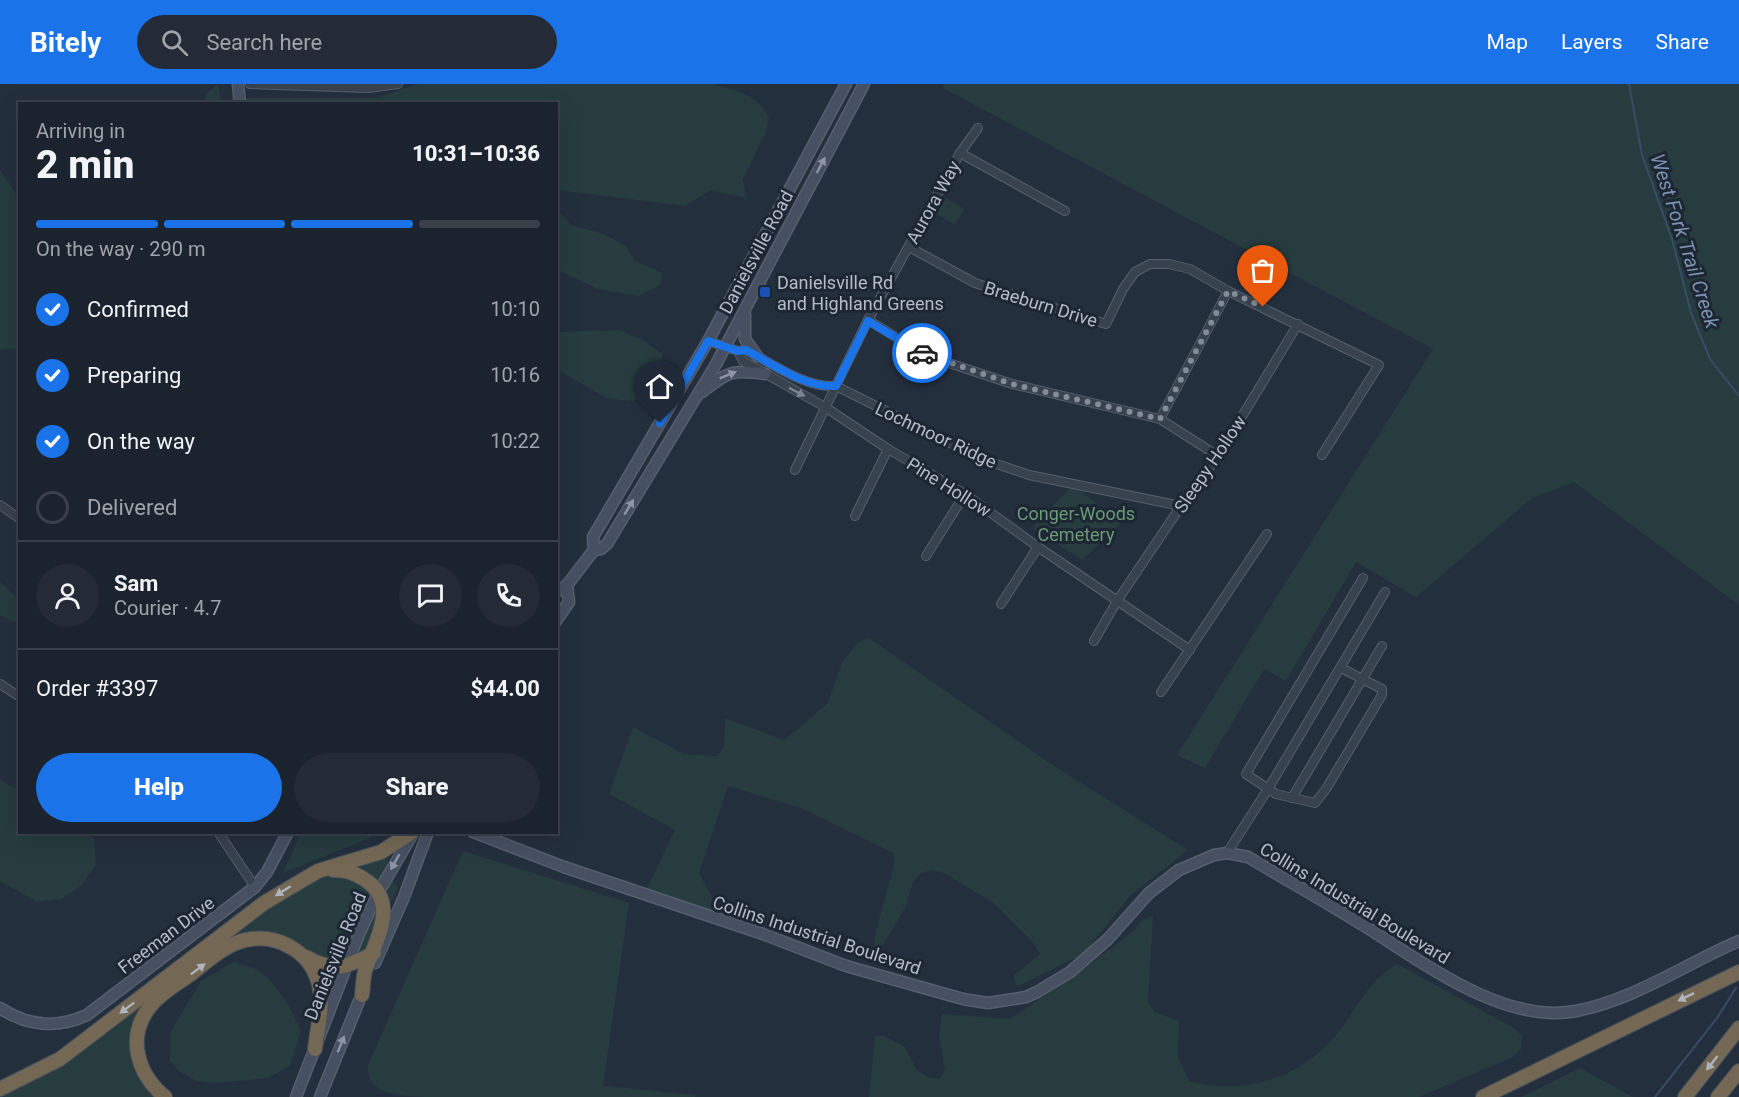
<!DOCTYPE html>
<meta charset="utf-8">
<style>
:root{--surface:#1b232e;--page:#242b36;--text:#f1f3f6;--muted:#a0a4aa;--line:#39404a;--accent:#1a73e8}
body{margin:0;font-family:Roboto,sans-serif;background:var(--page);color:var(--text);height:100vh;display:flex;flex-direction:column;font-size:22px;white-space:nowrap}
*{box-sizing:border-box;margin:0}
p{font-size:20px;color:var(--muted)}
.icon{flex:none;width:33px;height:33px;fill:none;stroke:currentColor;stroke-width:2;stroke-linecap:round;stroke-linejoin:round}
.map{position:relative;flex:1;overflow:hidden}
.side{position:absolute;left:18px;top:18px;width:540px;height:732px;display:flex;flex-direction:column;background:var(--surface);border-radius:0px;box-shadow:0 6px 24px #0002,0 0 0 2px var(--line)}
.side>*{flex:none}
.pin{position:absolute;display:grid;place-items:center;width:51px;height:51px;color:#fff;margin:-62px -26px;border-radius:50% 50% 50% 0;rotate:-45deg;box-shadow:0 0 6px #0007}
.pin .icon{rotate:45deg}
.courier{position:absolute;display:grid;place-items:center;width:60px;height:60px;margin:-30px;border:4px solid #1a73e8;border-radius:50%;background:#fff;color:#222;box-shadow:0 2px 8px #0007}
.overview em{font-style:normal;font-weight:800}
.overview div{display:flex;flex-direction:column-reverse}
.overview{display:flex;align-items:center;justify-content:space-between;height:102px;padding:0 18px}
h1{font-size:39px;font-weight:800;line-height:45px}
.bar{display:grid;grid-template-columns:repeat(4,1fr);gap:9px 6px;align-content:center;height:72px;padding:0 18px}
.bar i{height:8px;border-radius:4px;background:var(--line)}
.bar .active{background:var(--accent)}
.bar p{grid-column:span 4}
.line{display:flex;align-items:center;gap:15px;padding:0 18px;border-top:2px solid var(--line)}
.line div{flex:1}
.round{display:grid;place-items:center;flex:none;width:63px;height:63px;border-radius:32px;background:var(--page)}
ol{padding:0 18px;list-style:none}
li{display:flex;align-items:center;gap:18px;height:66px}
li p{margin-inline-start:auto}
li .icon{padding:6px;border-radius:50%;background:var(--accent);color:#fff;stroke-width:4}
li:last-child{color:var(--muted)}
li i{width:33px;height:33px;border:3px solid var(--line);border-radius:50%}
.button{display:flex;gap:12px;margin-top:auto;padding:12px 18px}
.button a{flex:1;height:69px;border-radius:36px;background:var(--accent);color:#fff;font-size:24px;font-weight:800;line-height:69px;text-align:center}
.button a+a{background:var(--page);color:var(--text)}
header{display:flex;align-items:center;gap:36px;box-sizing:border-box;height:84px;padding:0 30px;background:var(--accent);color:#fff}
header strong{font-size:28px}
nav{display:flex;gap:33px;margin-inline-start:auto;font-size:21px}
.search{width:420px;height:54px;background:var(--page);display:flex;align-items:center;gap:15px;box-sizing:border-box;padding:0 21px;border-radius:33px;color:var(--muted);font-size:22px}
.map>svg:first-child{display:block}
.green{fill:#263c3f}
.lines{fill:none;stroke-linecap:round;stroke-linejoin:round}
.stream{stroke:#394c67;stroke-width:2}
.street-casing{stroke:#565f6c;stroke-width:10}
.secondary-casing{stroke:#565f6c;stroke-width:13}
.highway-casing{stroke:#434c59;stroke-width:16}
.street{stroke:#38414e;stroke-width:8}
.secondary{stroke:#465061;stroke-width:10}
.highway{stroke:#746855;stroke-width:14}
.oneway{fill:#8e96a5}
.oneway2{fill:#7c8592}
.oneway3{fill:#aeb4bd}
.done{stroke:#828b98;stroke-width:6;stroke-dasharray:0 10.8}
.route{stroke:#1a73e8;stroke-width:8}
.transit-dot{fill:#1a4fb4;stroke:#1d2633;stroke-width:2}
.labels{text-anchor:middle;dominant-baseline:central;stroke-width:6;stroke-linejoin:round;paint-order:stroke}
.street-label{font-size:18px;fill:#b4bcc9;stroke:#1d2633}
.poi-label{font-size:18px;fill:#b4bcc9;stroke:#1d2633;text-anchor:start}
.park-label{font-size:18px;fill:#6b9a76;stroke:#1d2633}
.water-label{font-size:20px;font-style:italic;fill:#7c92b1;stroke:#1d2633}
</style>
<header>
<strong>Bitely</strong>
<div class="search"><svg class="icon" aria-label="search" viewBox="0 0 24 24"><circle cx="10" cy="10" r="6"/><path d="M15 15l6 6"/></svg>Search here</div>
<nav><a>Map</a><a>Layers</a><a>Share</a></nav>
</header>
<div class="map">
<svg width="1739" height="1013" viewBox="0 0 1739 1013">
<rect width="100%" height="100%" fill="#242f3e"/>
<g class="green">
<polygon points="218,0 221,19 205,19 206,10"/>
<path d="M418,0h295c25,8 43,9 56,33l-3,15 -23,47 3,19 -35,-8 -26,16 -128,-16 -1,-86h-311l-1,-6h132z"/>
<polygon points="944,0 1739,0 1739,521 1574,398 1532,414 1416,513 1356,478 1286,597 1264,585 1205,684 1177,671 1433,265 943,4"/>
<polygon points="0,86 19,114 19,265 0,265"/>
<polygon points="944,113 964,125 955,141 935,129"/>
<polygon points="557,125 571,141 604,150 626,162 635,177 663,189 660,201 639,212 598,205 558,186"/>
<polygon points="619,246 643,256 662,270 665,294 650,314 628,317 606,314 557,285 557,248"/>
<polygon points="1073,401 1121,439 1082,476 1032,444"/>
<polygon points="0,498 19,515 19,541 0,531"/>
<polygon points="869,554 1054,682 1188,766 1131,811 1083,870 1017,903 1013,892 1040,870 1034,860 995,820 944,789 932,786 921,789 913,798 906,822 874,876 875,851 894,781 893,769 801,724 728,702 699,789 721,829 646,807 675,746 609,710 633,643 684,670 718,672 724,662 725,634 784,656 827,620 842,579 857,559"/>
<polygon points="0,696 19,706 20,748 87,749 94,755 96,780 82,801 61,815 37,818 0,797"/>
<polygon points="301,749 301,748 376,749 370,754 283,789"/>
<path d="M463,767l166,52 -26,183 93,9 -1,2h-267c-24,-1 -62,0 -60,-32z"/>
<polygon points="391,768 379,800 347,783"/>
<polygon points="326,790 350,791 374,809 343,878 337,880 256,851 160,908 134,950 158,1013 0,1013 0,1009 266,823"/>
<polygon points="392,795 398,803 389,823 383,812"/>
<path d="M377,825h2c-4,15 -4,44 -23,45z"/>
<path d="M1153,832l-5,86 7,10 24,9 -1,36 11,24c59,16 118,-5 154,-55 16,-23 29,-48 54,-62l117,64 8,8 -1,13 -8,8 -94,40h-550l6,-61h9l21,11 11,22 11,8 12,2 6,-9 -6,-34 3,-22 68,5 78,-53 46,-35 7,-10z"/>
<path d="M234,878c9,3 20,5 27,10 18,14 31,39 40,59l-11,35 -22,12 -53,5 -19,-2 -17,-10 -9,-10v-25l4,-10 27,-45z"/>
<polygon points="320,886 340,887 323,929"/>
<polygon points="1580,984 1633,1013 1521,1013"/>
</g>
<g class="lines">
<g class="stream">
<polyline points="1629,0 1642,71 1672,155 1691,229 1710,275 1739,312"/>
<polyline points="1655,1013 1717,934 1736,904"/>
</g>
<defs>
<g id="street">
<polyline points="250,0 368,4 398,0"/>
<polyline points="960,69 1065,127"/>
<polyline points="909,163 975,199 1106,240 1123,205 1135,188 1150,180 1169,180 1190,185 1228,207 1379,281 1322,371"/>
<polyline points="868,236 925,271 1012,300 1160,335 1218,372"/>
<path d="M708,257l30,10 8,-1c27,14 59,38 90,36l146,73 47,16 152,31"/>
<polyline points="738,267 743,277 825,323 888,365 965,410 1038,463 1190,566"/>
<polyline points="1160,335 1228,207"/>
<polyline points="795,386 868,236 960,69 978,44"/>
<polyline points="0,421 20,435"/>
<polyline points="855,432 888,365"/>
<polyline points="926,472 965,410"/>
<polyline points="1001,520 1038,463"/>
<polyline points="1094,557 1117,517 1181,422 1218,372 1298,240"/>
<polyline points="1341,584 1382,605 1382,611 1326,705 1315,719 1276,710 1246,690 1363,494"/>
<polyline points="0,600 20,613"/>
<polyline points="1161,608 1267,450"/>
<polyline points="1292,714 1382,562"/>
<polyline points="218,748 255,803"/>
<polyline points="1227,769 1268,705 1385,508"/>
</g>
<g id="secondary">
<polyline points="238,0 240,20"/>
<polyline points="745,231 745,255 757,272"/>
<path d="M702,308c26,-20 29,-23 63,-18"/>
<polyline points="594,466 593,453 708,257 846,0"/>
<polyline points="556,508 567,501 594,466 601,465 607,460 715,282 864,0"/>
<polyline points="556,537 569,518 567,501"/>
<path d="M473,748l91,35 199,67 83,32 117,33 25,4 38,-6 11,-5 33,-20 38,-33 41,-46 30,-23 35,-15 13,-2 21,4c37,22 74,43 110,65 61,37 143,103 218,89 58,-11 109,-47 163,-70"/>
<polyline points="375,879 404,813 428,748"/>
<path d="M0,924c27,18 57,21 87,7l168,-128 12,-15 21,-40"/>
<polyline points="296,1013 359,850 378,809 412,751"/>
<polyline points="320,1013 364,905"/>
</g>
<g id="highway">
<path d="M333,786c14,0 22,3 34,11 33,24 7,62 -2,90 -2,8 -2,16 -3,24"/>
<path d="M306,873c27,16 42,10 68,-4"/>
<polyline points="0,1005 60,975 264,819 318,787 381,768 412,748"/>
<path d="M165,1013c-27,-22 -39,-59 -16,-89 10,-14 28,-24 42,-34 14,-11 29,-25 45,-31 34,-14 75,6 83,42 5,20 -2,44 -4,64"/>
<polyline points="1483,1013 1739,888"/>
<polyline points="1685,1013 1739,944"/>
<polyline points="1718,1013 1739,987"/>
</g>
</defs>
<use href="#street" class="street-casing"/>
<use href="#secondary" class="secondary-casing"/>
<use href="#highway" class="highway-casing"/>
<use href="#street" class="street"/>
<use href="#secondary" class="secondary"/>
<use href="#highway" class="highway"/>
</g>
<defs><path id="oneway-solid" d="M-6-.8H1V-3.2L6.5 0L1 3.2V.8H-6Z" transform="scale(1.5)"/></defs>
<g class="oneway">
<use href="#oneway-solid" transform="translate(821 81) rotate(-62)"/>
<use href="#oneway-solid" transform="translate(728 291) rotate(-22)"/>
<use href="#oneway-solid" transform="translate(629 423) rotate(-59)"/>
<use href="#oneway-solid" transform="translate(395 778) rotate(119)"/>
<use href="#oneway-solid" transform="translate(341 960) rotate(-68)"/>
</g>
<use class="oneway2" href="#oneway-solid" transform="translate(797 308) rotate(28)"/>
<g class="oneway3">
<use href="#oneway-solid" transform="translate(283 807) rotate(148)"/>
<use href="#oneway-solid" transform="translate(198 885) rotate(-37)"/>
<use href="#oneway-solid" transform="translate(1686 913) rotate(154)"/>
<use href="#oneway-solid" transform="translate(127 924) rotate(143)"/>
<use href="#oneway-solid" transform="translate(1712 979) rotate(128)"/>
</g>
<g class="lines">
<polyline class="done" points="922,269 1012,300 1160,335 1228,207 1263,223"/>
<path class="route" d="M660,339l48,-82 30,10 8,-1c27,14 59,38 90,36l32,-65 54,32"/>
</g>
<rect class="transit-dot" x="759" y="202" width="12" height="12" rx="3"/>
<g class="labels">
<g class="street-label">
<text transform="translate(933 118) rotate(-61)">Aurora Way</text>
<text transform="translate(756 168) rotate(-62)">Danielsville Road</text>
<text transform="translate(1041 220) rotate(17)">Braeburn Drive</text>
<text transform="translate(936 351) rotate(25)">Lochmoor Ridge</text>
<text transform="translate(1210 380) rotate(-56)">Sleepy Hollow</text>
<text transform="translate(949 403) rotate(32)">Pine Hollow</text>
<text transform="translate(1355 819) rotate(31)">Collins Industrial Boulevard</text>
<text transform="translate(166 851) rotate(-37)">Freeman Drive</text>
<text transform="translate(817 851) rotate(18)">Collins Industrial Boulevard</text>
<text transform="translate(335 872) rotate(-68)">Danielsville Road</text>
</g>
<g class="poi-label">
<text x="777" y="198">Danielsville Rd<tspan x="777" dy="21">and Highland Greens</tspan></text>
</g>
<g class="park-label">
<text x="1076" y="429">Conger-Woods<tspan x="1076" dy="21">Cemetery</tspan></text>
</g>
<g class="water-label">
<text transform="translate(1685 157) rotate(72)">West Fork Trail Creek</text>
</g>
</g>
</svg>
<div class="pin" style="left:1263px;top:223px;background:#ea580c"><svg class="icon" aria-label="bag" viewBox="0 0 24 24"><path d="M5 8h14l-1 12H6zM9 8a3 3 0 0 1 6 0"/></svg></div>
<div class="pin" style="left:660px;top:339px;background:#1f2937"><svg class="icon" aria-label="home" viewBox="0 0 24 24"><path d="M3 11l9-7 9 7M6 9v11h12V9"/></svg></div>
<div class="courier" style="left:922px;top:269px"><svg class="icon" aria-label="car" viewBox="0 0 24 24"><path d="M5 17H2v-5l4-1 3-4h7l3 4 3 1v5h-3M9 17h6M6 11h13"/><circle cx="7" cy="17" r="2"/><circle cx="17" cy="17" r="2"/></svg></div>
<section class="side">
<div class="overview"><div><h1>2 min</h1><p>Arriving in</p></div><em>10:31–10:36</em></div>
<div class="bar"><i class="active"></i><i class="active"></i><i class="active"></i><i></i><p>On the way · 290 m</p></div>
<ol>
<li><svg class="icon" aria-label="check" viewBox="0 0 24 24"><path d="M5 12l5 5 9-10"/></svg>Confirmed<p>10:10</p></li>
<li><svg class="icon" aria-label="check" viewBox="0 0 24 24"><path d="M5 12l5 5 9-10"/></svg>Preparing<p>10:16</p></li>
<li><svg class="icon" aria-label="check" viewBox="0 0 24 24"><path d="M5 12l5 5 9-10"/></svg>On the way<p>10:22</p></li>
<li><i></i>Delivered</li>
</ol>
<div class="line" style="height:108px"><a class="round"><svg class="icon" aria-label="person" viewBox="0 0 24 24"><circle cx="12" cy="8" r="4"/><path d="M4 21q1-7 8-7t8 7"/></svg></a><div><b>Sam</b><p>Courier · 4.7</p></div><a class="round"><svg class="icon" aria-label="chat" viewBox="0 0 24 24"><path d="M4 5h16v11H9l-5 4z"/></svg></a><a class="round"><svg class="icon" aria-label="phone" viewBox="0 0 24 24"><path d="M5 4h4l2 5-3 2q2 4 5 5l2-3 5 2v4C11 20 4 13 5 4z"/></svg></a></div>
<div class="line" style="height:78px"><div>Order #3397</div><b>$44.00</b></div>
<div class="button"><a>Help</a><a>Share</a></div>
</section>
</div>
